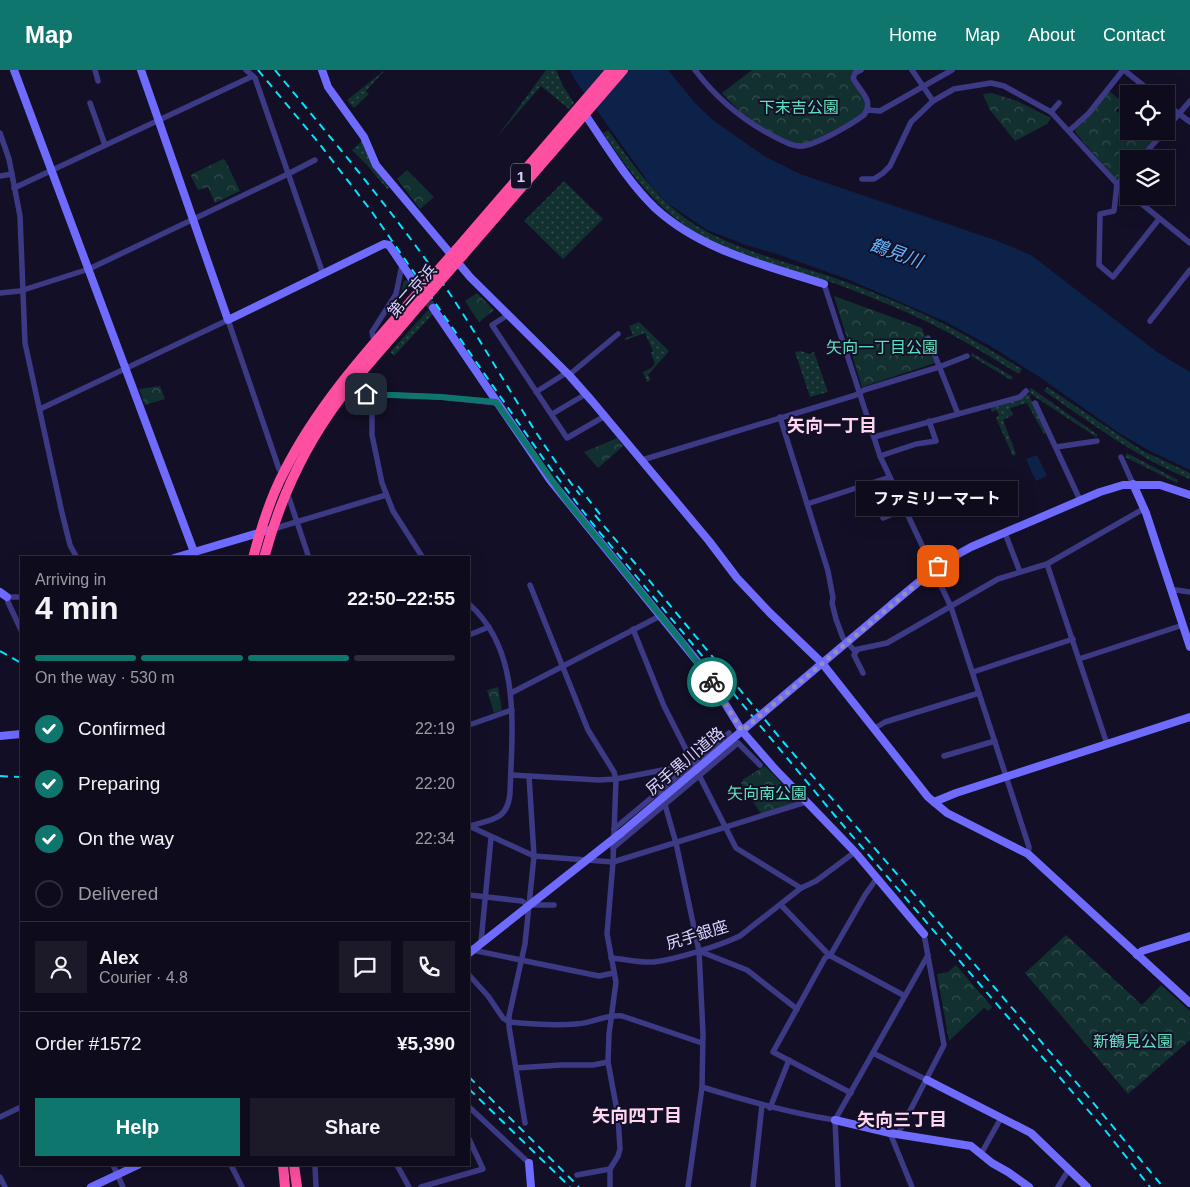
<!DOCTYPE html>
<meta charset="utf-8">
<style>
:root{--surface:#0e0b1c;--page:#1c1929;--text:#f1f3f6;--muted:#9b9ba3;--line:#2e2b3b;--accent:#0f766e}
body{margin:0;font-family:Helvetica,"Noto Sans JP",sans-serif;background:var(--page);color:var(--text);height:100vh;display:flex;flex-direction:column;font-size:19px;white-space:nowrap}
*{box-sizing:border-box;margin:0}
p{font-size:16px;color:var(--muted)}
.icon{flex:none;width:28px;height:28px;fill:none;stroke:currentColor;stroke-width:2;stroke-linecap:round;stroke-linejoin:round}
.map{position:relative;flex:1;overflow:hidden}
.sheet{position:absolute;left:20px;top:486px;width:450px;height:610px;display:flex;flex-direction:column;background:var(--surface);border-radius:0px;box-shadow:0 5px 20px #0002,0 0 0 1px var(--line)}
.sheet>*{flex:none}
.fabs{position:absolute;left:1120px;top:15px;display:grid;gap:10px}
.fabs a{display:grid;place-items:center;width:55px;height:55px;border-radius:0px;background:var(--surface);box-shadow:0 5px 20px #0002,0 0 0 1px var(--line);font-size:25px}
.pin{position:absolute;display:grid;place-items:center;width:42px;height:42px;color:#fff;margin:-21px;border-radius:10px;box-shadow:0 2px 8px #0006}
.courier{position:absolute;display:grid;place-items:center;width:50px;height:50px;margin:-25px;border:4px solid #0f766e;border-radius:50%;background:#fff;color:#222;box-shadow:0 1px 6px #0007}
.bubble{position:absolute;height:35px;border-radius:0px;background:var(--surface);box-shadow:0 5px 20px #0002,0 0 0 1px var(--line);font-size:16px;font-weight:700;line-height:35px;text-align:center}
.headline em{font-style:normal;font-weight:700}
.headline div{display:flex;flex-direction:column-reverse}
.headline{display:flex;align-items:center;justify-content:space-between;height:85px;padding:0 15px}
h1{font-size:32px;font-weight:700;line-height:38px}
.bar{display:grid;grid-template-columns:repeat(4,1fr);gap:8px 5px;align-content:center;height:60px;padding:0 15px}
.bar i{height:6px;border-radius:4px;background:var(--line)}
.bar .on{background:var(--accent)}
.bar p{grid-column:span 4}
.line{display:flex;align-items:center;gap:12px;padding:0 15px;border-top:1px solid var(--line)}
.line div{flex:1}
.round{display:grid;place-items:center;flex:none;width:52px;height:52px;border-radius:0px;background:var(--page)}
ol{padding:0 15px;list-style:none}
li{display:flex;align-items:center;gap:15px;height:55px}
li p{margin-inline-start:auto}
li .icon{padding:5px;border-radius:50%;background:var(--accent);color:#fff;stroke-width:4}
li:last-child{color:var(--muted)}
li i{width:28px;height:28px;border:2px solid var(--line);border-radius:50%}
.button{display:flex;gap:10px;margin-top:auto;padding:10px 15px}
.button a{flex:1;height:58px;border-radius:0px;background:var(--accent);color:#fff;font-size:20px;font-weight:700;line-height:58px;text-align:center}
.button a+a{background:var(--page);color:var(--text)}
header{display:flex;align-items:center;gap:30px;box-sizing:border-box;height:70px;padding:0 25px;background:var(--accent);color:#fff}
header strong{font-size:24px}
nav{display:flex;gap:28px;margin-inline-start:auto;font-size:18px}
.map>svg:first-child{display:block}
.grass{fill:url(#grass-dots)}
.park{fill:url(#park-crowns)}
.water{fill:#0c2248}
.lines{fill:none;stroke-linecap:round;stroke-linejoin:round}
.secondary-tunnel{stroke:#312d47;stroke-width:8;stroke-dasharray:8 4;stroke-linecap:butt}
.street{stroke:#3d3a85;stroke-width:5.5}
.secondary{stroke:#6f6bff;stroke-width:8}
.highway{stroke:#ff4fa3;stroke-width:10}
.rail{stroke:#00e5ff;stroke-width:2;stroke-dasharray:8 6;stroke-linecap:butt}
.secondary-bridge{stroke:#6f6bff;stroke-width:8}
.highway-bridge{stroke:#ff4fa3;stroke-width:10}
.done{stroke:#948fb3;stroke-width:5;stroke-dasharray:0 9}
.route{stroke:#0f766e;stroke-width:6}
.labels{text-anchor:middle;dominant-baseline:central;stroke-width:4;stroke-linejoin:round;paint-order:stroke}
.shield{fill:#130f26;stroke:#9e99be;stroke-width:1}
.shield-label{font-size:15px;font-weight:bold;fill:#d9d4ff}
.park-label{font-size:16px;fill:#5fe0c0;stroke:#130f26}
.street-label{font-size:16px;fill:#d9d4ff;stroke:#130f26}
.water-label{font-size:18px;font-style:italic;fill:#62b6ff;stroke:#130f26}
.neighbourhood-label{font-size:18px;font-weight:bold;fill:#ffd6f0;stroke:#130f26}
</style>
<header>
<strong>Map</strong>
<nav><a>Home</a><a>Map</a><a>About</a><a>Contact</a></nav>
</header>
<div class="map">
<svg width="1190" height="1117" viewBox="0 0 1190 1117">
<defs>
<pattern id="grass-dots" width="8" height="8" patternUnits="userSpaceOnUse" patternTransform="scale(1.25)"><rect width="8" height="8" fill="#12302f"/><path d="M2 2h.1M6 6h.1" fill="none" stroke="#344d4e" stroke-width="1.8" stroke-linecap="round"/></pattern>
<pattern id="park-crowns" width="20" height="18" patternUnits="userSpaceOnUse" patternTransform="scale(1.25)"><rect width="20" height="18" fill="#12302f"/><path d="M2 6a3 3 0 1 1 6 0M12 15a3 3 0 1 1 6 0" fill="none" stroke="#344d4e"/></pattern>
</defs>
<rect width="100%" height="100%" fill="#130f26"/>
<g class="grass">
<polygon points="385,0 366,21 369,24 354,38 347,30"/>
<polygon points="546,0 556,0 563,16 574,33 569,39 541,16 497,67"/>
<path d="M608,60c23,32 45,64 77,88 41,31 112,46 161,64 35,13 71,28 104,45 25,13 48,28 72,42l-3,5c-24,-14 -47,-29 -72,-42 -32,-17 -66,-31 -100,-44 -36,-14 -75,-22 -111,-36 -64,-24 -96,-64 -133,-119z"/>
<polygon points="362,71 373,97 389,118 387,119 368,96 352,80"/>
<polygon points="564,111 603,149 563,189 524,151"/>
<polygon points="408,209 412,215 388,245 401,221 404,211"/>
<polygon points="428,240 433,244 394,286 390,282"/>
<polygon points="639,252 669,281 648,305 651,310 647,312 643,302 651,298 655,294 651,283 653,281 645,263 626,270 624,269 633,265 629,256"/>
<polygon points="801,281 809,284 814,282 828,322 810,327 795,282"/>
<polygon points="972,283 1013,307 1011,310 971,286"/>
<path d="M1047,317l96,64 47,22v6c-53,-21 -99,-56 -146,-88z"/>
<polygon points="1031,318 1098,365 1096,367 1028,322"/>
<polygon points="1027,324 1031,325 1030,327 1047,362 1044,364 1027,333 1010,338 1013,345 1003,350 1016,384 1013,386 996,348 999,345 996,340 992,342 990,337"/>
<polygon points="1127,383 1178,410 1177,413 1125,387"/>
</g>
<g class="park">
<polygon points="752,0 856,0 851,4 850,9 865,29 866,34 865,41 857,48 811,72 794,75 761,58 741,43 722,23"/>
<polygon points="1109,21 1123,32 1116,41 1129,50 1129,61 1143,61 1154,69 1137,89 1129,89 1129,99 1120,109 1115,109 1075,62 1076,58"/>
<polygon points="992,23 1017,31 1051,48 1047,54 1015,71 990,40 983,24"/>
<polygon points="223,89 225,90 240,121 215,133 208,117 198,120 191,106 192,104"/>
<polygon points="407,100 434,127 420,139 397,109"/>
<polygon points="477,223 494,240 479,252 465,231"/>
<polygon points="834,226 922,258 935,293 862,317"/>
<polygon points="160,316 165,329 145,335 139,319"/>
<polygon points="617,368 623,376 598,398 584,382"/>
<polygon points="498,617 502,640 494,643 487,620"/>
<polygon points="765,696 798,730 798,732 761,744 741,713 743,711 742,710"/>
<polygon points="1066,865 1142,935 1161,915 1190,941 1190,970 1128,1024 1025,903"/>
<polygon points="956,895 992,937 988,941 984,938 949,971 937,904 948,902"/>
</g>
<g class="water">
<polygon points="570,0 668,0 696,34 713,50 764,86 800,104 995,170 1031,185 1157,282 1190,302 1190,400 1150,381 1119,363 1041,308 992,277 946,252 847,209 777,184 746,175 707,160 669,134 652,117 575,10"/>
<polygon points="1037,385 1047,406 1036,411 1026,389"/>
</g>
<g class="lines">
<polyline class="secondary-tunnel" points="414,212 433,238"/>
<g class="street">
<polyline points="95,0 98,11"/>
<polyline points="246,0 255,8 323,204"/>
<path d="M695,0c22,29 50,52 82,68 8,4 16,9 25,8 14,-1 50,-22 62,-31 11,-15 -5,-24 -11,-37l2,-5 6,-3"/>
<polyline points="912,0 933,31"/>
<polyline points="1124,0 1154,24"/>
<polyline points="90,33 105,75"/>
<polyline points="1166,34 1190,52"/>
<polyline points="868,40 880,41 952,0"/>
<polyline points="1051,42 1059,33"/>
<polyline points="1166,59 1190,31"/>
<polyline points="1069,61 1089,43 1123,0"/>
<polyline points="0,63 9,89 20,146 25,273 62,443 70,475 77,488"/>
<polyline points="1140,89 1165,61"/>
<polyline points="1129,102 1117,114 1114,141 1100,144 1099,195 1113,207 1159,149"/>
<polyline points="0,106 12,104"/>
<polyline points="862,109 874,109 883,103 890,96 911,52 933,31 954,19 991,13 1004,16 1051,42 1117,114 1129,124"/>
<polyline points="14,118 253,6"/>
<polyline points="1132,126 1190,173"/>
<polyline points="824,214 880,386 951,537 1029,777 1028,784"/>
<polyline points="0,223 20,221 89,199 288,104 315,90"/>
<polyline points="508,245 492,255 567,368 605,346"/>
<polyline points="1150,251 1190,200"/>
<polyline points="928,268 958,344"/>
<polyline points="376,270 373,267 372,262 396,224 402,195"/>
<polyline points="569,305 618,264"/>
<polyline points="358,307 366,324 372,346 372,365 382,413 393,441 423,488"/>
<polyline points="536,322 566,303"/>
<polyline points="366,324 441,327 496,333"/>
<polyline points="1035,333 1080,430"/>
<polyline points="40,339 228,250 279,399 283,402"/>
<polyline points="552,344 586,324"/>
<polyline points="780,347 828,501 833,528 832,533 836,549 843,568 854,580 887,573 998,509 1047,494 1145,438"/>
<polyline points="874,367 1020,327 1026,321"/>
<polyline points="1056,377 1097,371"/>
<polyline points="880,386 916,374 936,371 929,351"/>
<polyline points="1121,387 1133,414"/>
<polyline points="642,390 856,325 864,320 939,297 967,286"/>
<polyline points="285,425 289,428 309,488"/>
<polyline points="807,434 890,407"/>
<polyline points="883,448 905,439"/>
<polyline points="273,459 386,425"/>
<polyline points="1005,463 1020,502"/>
<polyline points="1047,494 1107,674"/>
<polyline points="530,515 588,660 614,702 616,709 613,792 607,864 616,912 609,964 608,992 618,1046 620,1079 618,1086 610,1099 610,1117"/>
<polyline points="1172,521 1176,520 1190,522"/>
<polyline points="21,527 7,527 8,532 21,560"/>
<path d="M469,534c53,47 43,125 41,189 -2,27 -19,27 -41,33"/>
<polyline points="633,559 664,636 736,778 801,818"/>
<polyline points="469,565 489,557"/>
<polyline points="857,580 854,585 863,603"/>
<polyline points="1079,589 1183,555"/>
<polyline points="973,602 1073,569"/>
<polyline points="511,623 660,546"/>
<polyline points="469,655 512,640"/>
<polyline points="875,658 885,652 979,623"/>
<polyline points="944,686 995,671"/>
<polyline points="511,705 599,710 616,709 689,695"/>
<polyline points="661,721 676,773 699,881 703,964 702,1017 688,1117"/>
<polyline points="469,756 534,786 613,792 806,732"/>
<polyline points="614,759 729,663"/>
<polyline points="613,778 738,673 760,695"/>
<polyline points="469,825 522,831 528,835 554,835"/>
<polyline points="781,835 829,885 905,926"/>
<polyline points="481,872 491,768"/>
<polyline points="472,880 599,906 614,903"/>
<polyline points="699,881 747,900 797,939"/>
<path d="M611,888c14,1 30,5 43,4 23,-3 65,-16 86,-26l61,-48 15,-7 39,-29"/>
<path d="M469,905l19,21 15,22 6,4c22,2 45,4 67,2 16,-1 31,-10 46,-8l80,27"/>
<polyline points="873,983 927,1010"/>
<polyline points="516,998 561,995 593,995 608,992"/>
<path d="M702,1017c45,14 88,26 133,33"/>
<polyline points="851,1023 773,982 825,888 831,884 865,825 877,808"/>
<polyline points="469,1037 529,1093"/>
<polyline points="770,1038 789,990"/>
<polyline points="0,1047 21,1037"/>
<polyline points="525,1053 509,957 509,946 525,874 534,786 529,706"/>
<polyline points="890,1063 912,1117"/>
<polyline points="898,1064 944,975 924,864"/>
<polyline points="981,1084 1001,1048"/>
<polyline points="113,1095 123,1117"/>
<polyline points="231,1095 242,1117"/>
<polyline points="315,1095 316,1117"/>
<polyline points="397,1095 409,1117"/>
<polyline points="577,1105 610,1099"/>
<polyline points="0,1107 5,1117"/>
<polyline points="421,1117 483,1099 469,1069"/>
<polyline points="753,1117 762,1035"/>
<polyline points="838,1117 835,1050 928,885"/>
<polyline points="1058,1117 1069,1099"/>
</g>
<g class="secondary">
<polyline points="14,0 194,482"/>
<polyline points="141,0 228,250 384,174 389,175 414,212"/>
<polyline points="322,0 328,17 364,67 376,95 470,207 569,305 592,331 709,471 737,508 770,543 822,593 928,727 947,743 1028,784 1190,933"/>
<path d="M582,40c23,33 44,70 73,98 47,43 110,57 169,76"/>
<polyline points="433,238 550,410 705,601 742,661 775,699 855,782 924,864"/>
<polyline points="1133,414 1146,443 1190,577"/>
<polyline points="174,488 272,459"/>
<polyline points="0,522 7,527"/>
<path d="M891,535c26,-22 49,-42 80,-58l129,-55 23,-7h37l30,10"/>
<polyline points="0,666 21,664"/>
<polyline points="934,732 956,723 1190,647"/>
<polyline points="469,883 621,763"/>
<polyline points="1137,885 1142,881 1190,866"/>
<polyline points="927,1010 1031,1063 1087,1117"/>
<polyline points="835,1050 890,1063 971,1076 992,1093 1008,1102 1029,1117"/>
<polyline points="529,1093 531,1117"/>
<polyline points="91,1117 138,1095"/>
</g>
<g class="highway">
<polyline points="456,180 611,0"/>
<polyline points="463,185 623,0"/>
<path d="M253,488c8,-30 17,-60 31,-86 32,-64 80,-118 127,-171"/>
<path d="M264,488c15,-56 40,-111 75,-158 24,-31 51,-60 76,-90"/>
<polyline points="283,1095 285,1117"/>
<polyline points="294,1095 297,1117"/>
</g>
<g class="rail">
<polyline points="258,0 318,72 372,142 545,391 592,453 836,747 1105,1060 1150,1117"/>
<path d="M275,0c60,73 122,146 175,224 44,66 81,138 130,201"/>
<polyline points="578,416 602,447"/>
<polyline points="595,445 785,674 1081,1018 1163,1117"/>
<polyline points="0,581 21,593"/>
<polyline points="0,706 21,707"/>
<polyline points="469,1007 579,1117"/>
<polyline points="469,1019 570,1117"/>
</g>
<polyline class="secondary-bridge" points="621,763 891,535"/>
<g class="highway-bridge">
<polyline points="411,231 456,180"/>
<polyline points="415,240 463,185"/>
</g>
</g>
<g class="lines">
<polyline class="done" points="712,612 742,661 938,496"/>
<polyline class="route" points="366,324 441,327 496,332 566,430 682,572 712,612"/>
</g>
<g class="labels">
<rect class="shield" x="511" y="93.5" width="20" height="25" rx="4"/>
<g class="shield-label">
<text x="521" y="106">1</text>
</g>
<g class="park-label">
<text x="799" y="37">下末吉公園</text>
<text x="882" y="277">矢向一丁目公園</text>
<text x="767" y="723">矢向南公園</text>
<text x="1133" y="971">新鶴見公園</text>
</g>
<g class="street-label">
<text transform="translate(412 221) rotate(-49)">第二京浜</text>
<text transform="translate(685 691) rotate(-40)">尻手黒川道路</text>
<text transform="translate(697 865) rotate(-17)">尻手銀座</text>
</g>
<g class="water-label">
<text transform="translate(896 183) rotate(20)">鶴見川</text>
</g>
<g class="neighbourhood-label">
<text x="832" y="356">矢向一丁目</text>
<text x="637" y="1046">矢向四丁目</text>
<text x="902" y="1050">矢向三丁目</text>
</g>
</g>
</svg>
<div class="fabs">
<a><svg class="icon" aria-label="locate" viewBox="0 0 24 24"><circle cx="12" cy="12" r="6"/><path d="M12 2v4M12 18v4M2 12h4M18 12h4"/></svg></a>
<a><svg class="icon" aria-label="layers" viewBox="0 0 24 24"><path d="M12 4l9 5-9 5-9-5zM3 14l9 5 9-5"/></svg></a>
</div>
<div class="pin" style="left:938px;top:496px;background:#ea580c"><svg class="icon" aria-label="bag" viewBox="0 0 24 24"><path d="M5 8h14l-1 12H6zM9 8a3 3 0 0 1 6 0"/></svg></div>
<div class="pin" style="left:366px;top:324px;background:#1f2937"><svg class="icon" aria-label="home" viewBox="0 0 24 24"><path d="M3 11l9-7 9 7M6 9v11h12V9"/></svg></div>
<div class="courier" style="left:712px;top:612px"><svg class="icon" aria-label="bike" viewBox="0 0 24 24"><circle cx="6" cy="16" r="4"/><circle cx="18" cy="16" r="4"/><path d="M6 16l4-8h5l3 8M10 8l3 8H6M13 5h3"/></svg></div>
<div class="bubble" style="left:856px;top:411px;width:162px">ファミリーマート</div>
<section class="sheet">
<div class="headline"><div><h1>4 min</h1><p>Arriving in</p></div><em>22:50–22:55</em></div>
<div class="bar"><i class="on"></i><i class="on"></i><i class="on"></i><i></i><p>On the way · 530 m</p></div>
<ol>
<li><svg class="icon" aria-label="check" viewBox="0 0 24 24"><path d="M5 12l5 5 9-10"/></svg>Confirmed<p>22:19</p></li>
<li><svg class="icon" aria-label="check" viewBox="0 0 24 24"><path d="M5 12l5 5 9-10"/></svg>Preparing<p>22:20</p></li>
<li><svg class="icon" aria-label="check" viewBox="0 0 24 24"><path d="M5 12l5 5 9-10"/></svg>On the way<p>22:34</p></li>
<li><i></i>Delivered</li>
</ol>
<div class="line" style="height:90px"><a class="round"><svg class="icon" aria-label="person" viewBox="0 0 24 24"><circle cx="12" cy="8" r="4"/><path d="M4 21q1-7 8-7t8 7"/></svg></a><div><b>Alex</b><p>Courier · 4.8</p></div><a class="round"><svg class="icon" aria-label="chat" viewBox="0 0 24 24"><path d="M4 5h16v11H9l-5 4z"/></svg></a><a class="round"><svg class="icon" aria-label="phone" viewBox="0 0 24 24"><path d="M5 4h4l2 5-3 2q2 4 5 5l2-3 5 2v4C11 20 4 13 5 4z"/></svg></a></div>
<div class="line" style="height:65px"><div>Order #1572</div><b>¥5,390</b></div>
<div class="button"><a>Help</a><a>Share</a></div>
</section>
</div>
